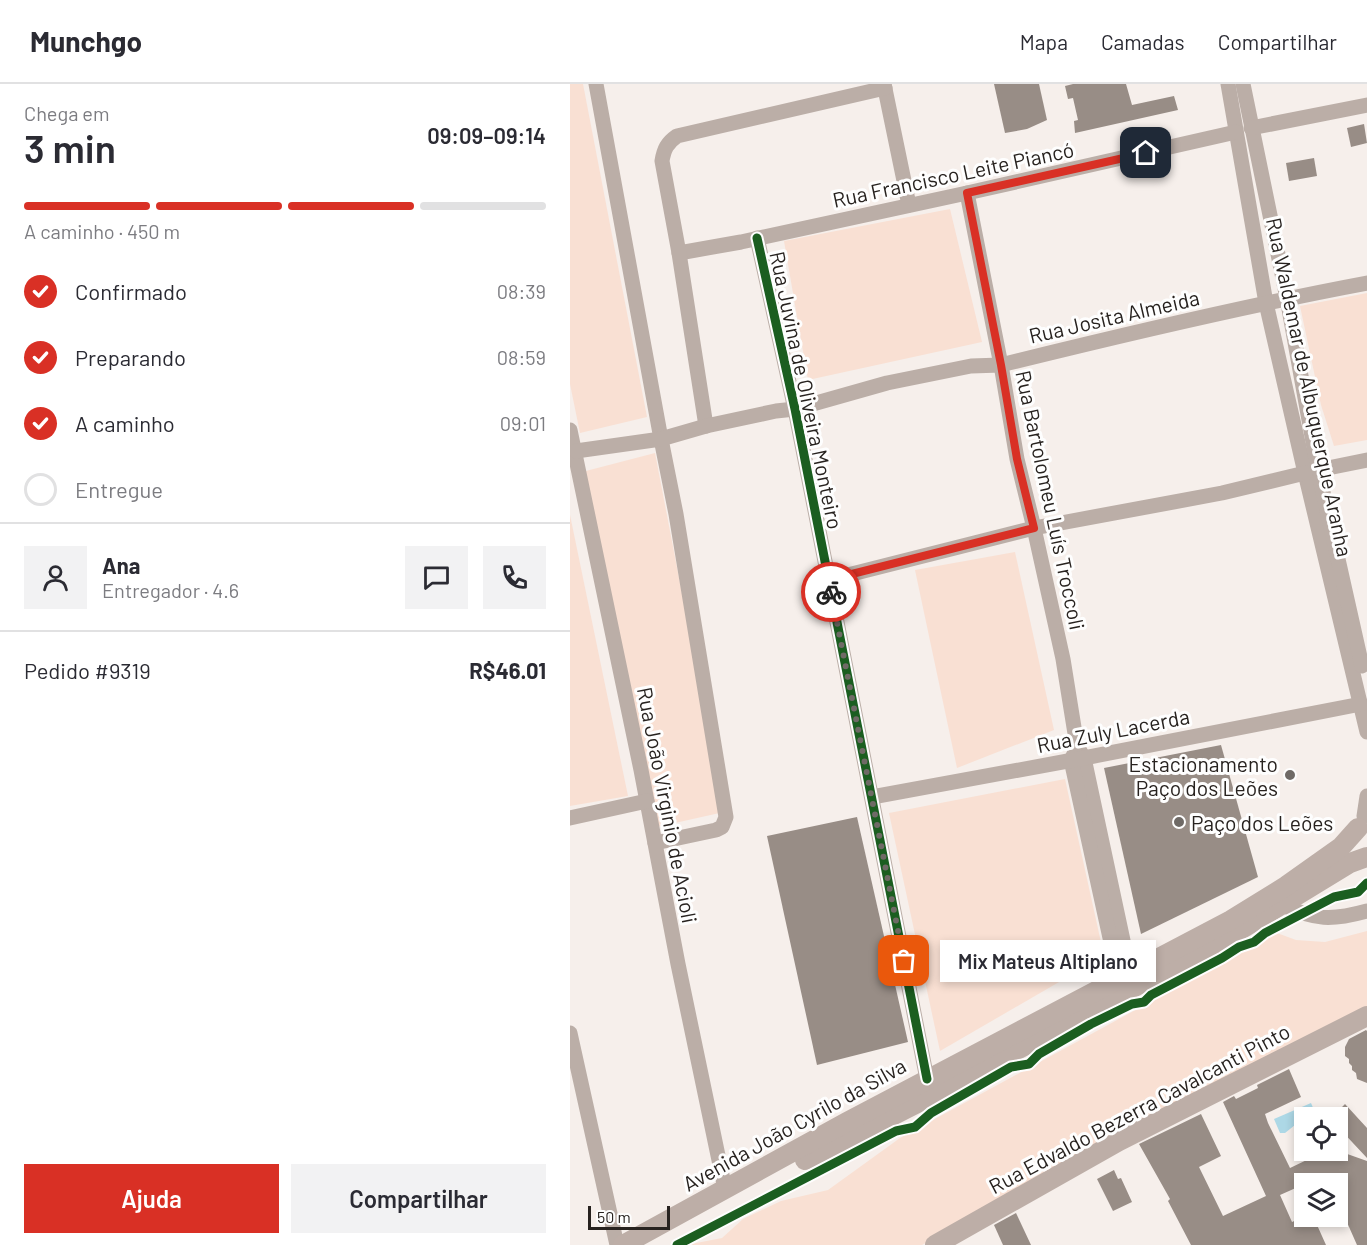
<!DOCTYPE html>
<html lang="pt">
<meta charset="utf-8">
<style>
:root{--surface:#fff;--page:#f2f2f3;--text:#2b2b33;--muted:#7c7c81;--line:#e1e1e2;--accent:#d93025}
body{margin:0;font-family:Barlow,sans-serif;background:var(--page);color:var(--text);height:100vh;display:flex;flex-direction:column;font-size:22px;white-space:nowrap}
*{box-sizing:border-box;margin:0}
p{font-size:20px;color:var(--muted)}
.icon{flex:none;width:33px;height:33px;fill:none;stroke:currentColor;stroke-width:2;stroke-linecap:round;stroke-linejoin:round}
.map{position:relative;flex:1;overflow:hidden}
.details{display:flex;flex-direction:column;background:var(--surface);width:570px}
.details>*{flex:none}
.buttons{position:absolute;left:724px;top:1023px;display:grid;gap:12px}
.buttons a{display:grid;place-items:center;width:54px;height:54px;border-radius:0px;background:var(--surface);box-shadow:0 3px 9px #0003;font-size:30px}
.scale{position:absolute;left:18px;bottom:15px;width:82px;box-sizing:border-box;padding-left:6px;border:3px solid #27221f;border-top:0;font-size:16px;line-height:21px;white-space:nowrap;color:#27221f;-webkit-text-stroke:4px #fefefe;paint-order:stroke}
.pin{position:absolute;display:grid;place-items:center;width:51px;height:51px;color:#fff;margin:-26px;border-radius:12px;box-shadow:0 3px 9px #0006}
.courier{position:absolute;display:grid;place-items:center;width:60px;height:60px;margin:-30px;border:4px solid #d93025;border-radius:50%;background:#fff;color:#222;box-shadow:0 2px 8px #0007}
.bubble{position:absolute;height:42px;border-radius:0px;background:var(--surface);box-shadow:0 3px 9px #0003;font-size:20px;font-weight:600;line-height:42px;text-align:center}
.overview em{font-style:normal;font-weight:600}
.overview div{display:flex;flex-direction:column-reverse}
.overview{display:flex;align-items:center;justify-content:space-between;height:102px;padding:0 24px}
h1{font-size:39px;font-weight:600;line-height:45px}
.bar{display:grid;grid-template-columns:repeat(4,1fr);gap:9px 6px;align-content:center;height:72px;padding:0 24px}
.bar i{height:8px;border-radius:4px;background:var(--line)}
.bar .active{background:var(--accent)}
.bar p{grid-column:span 4}
.line{display:flex;align-items:center;gap:15px;padding:0 24px;border-top:2px solid var(--line)}
.line div{flex:1}
.round{display:grid;place-items:center;flex:none;width:63px;height:63px;border-radius:0px;background:var(--page)}
ol{padding:0 24px;list-style:none}
li{display:flex;align-items:center;gap:18px;height:66px}
li p{margin-inline-start:auto}
li .icon{padding:6px;border-radius:50%;background:var(--accent);color:#fff;stroke-width:4}
li:last-child{color:var(--muted)}
li i{width:33px;height:33px;border:3px solid var(--line);border-radius:50%}
.primary-button{display:flex;gap:12px;margin-top:auto;padding:12px 24px}
.primary-button a{flex:1;height:69px;border-radius:0px;background:var(--accent);color:#fff;font-size:24px;font-weight:600;line-height:69px;text-align:center}
.primary-button a+a{background:var(--page);color:var(--text)}
header{display:flex;align-items:center;gap:36px;box-sizing:border-box;height:84px;padding:0 30px;background:var(--surface);border-bottom:2px solid var(--line)}
header strong{font-size:28px}
nav{display:flex;gap:33px;margin-inline-start:auto;font-size:21px}
main{display:flex;flex:1;min-height:0}
.map>svg:first-child{display:block}
.green{fill:#f9e0d3}
.water{fill:#add8e6}
.building{fill:#988d86}
.lines{fill:none;stroke-linecap:round;stroke-linejoin:round}
.minor{stroke:#bbaea7;stroke-width:15}
.major{stroke:#bdaea7;stroke-width:20}
.cycleway-casing{stroke:#fefefe;stroke-width:13}
.cycleway{stroke:#1b5e20;stroke-width:9}
.done{stroke:#6f6a66;stroke-width:6;stroke-dasharray:0 10.8}
.route{stroke:#d93025;stroke-width:8}
.poi-dot{fill:#6f6a66;stroke:#fefefe;stroke-width:2}
.labels{text-anchor:middle;dominant-baseline:central;stroke-width:6;stroke-linejoin:round;paint-order:stroke}
.street-label{font-size:21px;fill:#27221f;stroke:#fefefe}
.poi-label{font-size:21px;fill:#27221f;stroke:#fefefe;text-anchor:end}
</style>
<header>
<strong>Munchgo</strong>
<nav><a>Mapa</a><a>Camadas</a><a>Compartilhar</a></nav>
</header>
<main>
<section class="details">
<div class="overview"><div><h1>3 min</h1><p>Chega em</p></div><em>09:09–09:14</em></div>
<div class="bar"><i class="active"></i><i class="active"></i><i class="active"></i><i></i><p>A caminho · 450 m</p></div>
<ol>
<li><svg class="icon" aria-label="check" viewBox="0 0 24 24"><path d="M5 12l5 5 9-10"/></svg>Confirmado<p>08:39</p></li>
<li><svg class="icon" aria-label="check" viewBox="0 0 24 24"><path d="M5 12l5 5 9-10"/></svg>Preparando<p>08:59</p></li>
<li><svg class="icon" aria-label="check" viewBox="0 0 24 24"><path d="M5 12l5 5 9-10"/></svg>A caminho<p>09:01</p></li>
<li><i></i>Entregue</li>
</ol>
<div class="line" style="height:108px"><a class="round"><svg class="icon" aria-label="person" viewBox="0 0 24 24"><circle cx="12" cy="8" r="4"/><path d="M4 21q1-7 8-7t8 7"/></svg></a><div><b>Ana</b><p>Entregador · 4.6</p></div><a class="round"><svg class="icon" aria-label="chat" viewBox="0 0 24 24"><path d="M4 5h16v11H9l-5 4z"/></svg></a><a class="round"><svg class="icon" aria-label="phone" viewBox="0 0 24 24"><path d="M5 4h4l2 5-3 2q2 4 5 5l2-3 5 2v4C11 20 4 13 5 4z"/></svg></a></div>
<div class="line" style="height:78px"><div>Pedido #9319</div><b>R$46.01</b></div>
<div class="primary-button"><a>Ajuda</a><a>Compartilhar</a></div>
</section>
<div class="map">
<svg width="797" height="1161" viewBox="0 0 797 1161">
<rect width="100%" height="100%" fill="#f6efeb"/>
<g class="green">
<polygon points="0,0 13,0 77,333 10,349 0,300"/>
<polygon points="380,125 412,258 238,296 214,157"/>
<polygon points="797,209 797,356 764,362 751,321 730,222"/>
<polygon points="85,369 154,728 87,743 12,388"/>
<polygon points="0,431 58,712 0,722"/>
<polygon points="445,468 484,646 387,684 345,486"/>
<polygon points="495,695 534,872 370,967 319,729"/>
<polygon points="797,847 797,929 605,1020 352,1161 116,1161 152,1154 173,1135 211,1117 258,1106 330,1054 707,849 726,856 755,858"/>
</g>
<polygon class="water" points="741,1019 747,1033 735,1034 735,1042 725,1041 715,1049 710,1049 704,1035"/>
<g class="building">
<polygon points="424,0 469,0 477,36 457,45 435,49"/>
<polygon points="503,0 556,0 562,21 604,12 608,26 505,49 504,37 508,36 503,14 498,15 495,2"/>
<polygon points="794,40 797,59 781,63 777,44"/>
<polygon points="744,74 747,92 719,97 716,79"/>
<polygon points="651,661 688,793 571,850 534,684"/>
<polygon points="287,733 338,958 247,981 197,752"/>
<polygon points="796,946 797,947 797,999 787,995 786,989 782,986 782,982 779,979 779,975 775,972 775,963 779,955"/>
<polygon points="719,985 731,1013 695,1030 698,1039 720,1084 743,1073 752,1077 756,1066 766,1066 797,1077 797,1161 787,1161 768,1118 768,1100 756,1100 746,1095 710,1111 722,1138 735,1132 743,1132 756,1161 621,1161 598,1117 600,1115 569,1060 631,1030 651,1072 629,1083 653,1132 696,1112 653,1018 664,1012 666,1015 688,1004 687,1001"/>
<polygon points="775,1020 797,1044 797,1074 768,1043 768,1034 761,1034"/>
<polygon points="544,1086 548,1095 551,1094 562,1118 543,1127 527,1095"/>
<polygon points="446,1129 461,1161 433,1161 424,1141"/>
</g>
<g class="lines">
<g class="minor">
<polyline points="26,0 91,355 106,430 156,733 152,743 146,746 85,759"/>
<polyline points="314,0 339,121"/>
<polyline points="658,0 696,219 735,389 797,648"/>
<polyline points="673,0 717,214 748,386 792,582"/>
<polyline points="681,44 797,21"/>
<polyline points="397,109 431,281 447,375 464,444 493,575 507,662 514,674 560,889"/>
<polyline points="187,154 225,325 357,995"/>
<polyline points="109,169 171,158 397,109 666,48"/>
<path d="M136,342l-27,-173 -17,-92c2,-12 5,-18 15,-25l208,-48"/>
<polyline points="0,346 71,686 108,880 155,1105"/>
<path d="M6,367l85,-12 45,-13 70,-15 19,-2 92,-26 84,-17 30,-1c121,-30 243,-59 366,-82"/>
<polyline points="748,386 797,376"/>
<polyline points="258,496 464,444 652,409 735,389"/>
<polyline points="505,668 501,676 549,895"/>
<polyline points="302,713 514,674 791,620"/>
<polyline points="794,732 797,712"/>
<polyline points="0,734 77,717"/>
<path d="M712,821c34,15 49,16 85,6"/>
<polyline points="0,949 47,1161"/>
</g>
<g class="major">
<polyline points="235,1076 363,1011 665,849 780,779 797,773"/>
<polyline points="53,1161 277,1038 661,836 716,802 771,763 788,744"/>
<polyline points="365,1161 549,1057 797,932"/>
</g>
<defs>
<g id="cycleway">
<polyline points="187,154 225,325 357,995"/>
<polyline points="107,1161 326,1047 345,1043 361,1029 441,983 459,980 469,970 521,940 562,920 574,918 581,911 652,874 669,863 684,858 695,849 764,813 788,808 797,799"/>
</g>
</defs>
<use href="#cycleway" class="cycleway-casing"/>
<use href="#cycleway" class="cycleway"/>
</g>
<g class="lines">
<polyline class="done" points="261,508 334,877"/>
<polyline class="route" points="261,508 258,496 464,444 447,375 431,281 397,109 576,69"/>
</g>
<g class="poi-dot">
<circle cx="720" cy="691" r="6"/>
<circle cx="609" cy="738" r="6"/>
</g>
<g class="labels">
<g class="street-label">
<text transform="translate(383 90) rotate(-12)">Rua Francisco Leite Piancó</text>
<text transform="translate(544 232) rotate(-13)">Rua Josita Almeida</text>
<text transform="translate(740 303) rotate(78)">Rua Waldemar de Albuquerque Aranha</text>
<text transform="translate(237 306) rotate(78)">Rua Juvina de Oliveira Monteiro</text>
<text transform="translate(481 416) rotate(78)">Rua Bartolomeu Luís Troccoli</text>
<text transform="translate(543 646) rotate(-11)">Rua Zuly Lacerda</text>
<text transform="translate(98 721) rotate(79)">Rua João Virginio de Acioli</text>
<text transform="translate(569 1024) rotate(-28)">Rua Edvaldo Bezerra Cavalcanti Pinto</text>
<text transform="translate(224 1040) rotate(-29)">Avenida João Cyrilo da Silva</text>
</g>
<g class="poi-label">
<text x="708" y="679">Estacionamento<tspan x="708" dy="24">Paço dos Leões</tspan></text>
<text x="621" y="738" text-anchor="start">Paço dos Leões</text>
</g>
</g>
</svg>
<div class="buttons">
<a><svg class="icon" aria-label="locate" viewBox="0 0 24 24"><circle cx="12" cy="12" r="6"/><path d="M12 2v4M12 18v4M2 12h4M18 12h4"/></svg></a>
<a><svg class="icon" aria-label="layers" viewBox="0 0 24 24"><path d="M12 4l9 5-9 5-9-5zM3 14l9 5 9-5"/></svg></a>
</div>
<div class="scale">50 m</div>
<div class="pin" style="left:334px;top:877px;background:#ea580c"><svg class="icon" aria-label="bag" viewBox="0 0 24 24"><path d="M5 8h14l-1 12H6zM9 8a3 3 0 0 1 6 0"/></svg></div>
<div class="pin" style="left:576px;top:69px;background:#1f2937"><svg class="icon" aria-label="home" viewBox="0 0 24 24"><path d="M3 11l9-7 9 7M6 9v11h12V9"/></svg></div>
<div class="courier" style="left:261px;top:508px"><svg class="icon" aria-label="bike" viewBox="0 0 24 24"><circle cx="6" cy="16" r="4"/><circle cx="18" cy="16" r="4"/><path d="M6 16l4-8h5l3 8M10 8l3 8H6M13 5h3"/></svg></div>
<div class="bubble" style="left:370px;top:856px;width:216px">Mix Mateus Altiplano</div>
</div>
</main>
